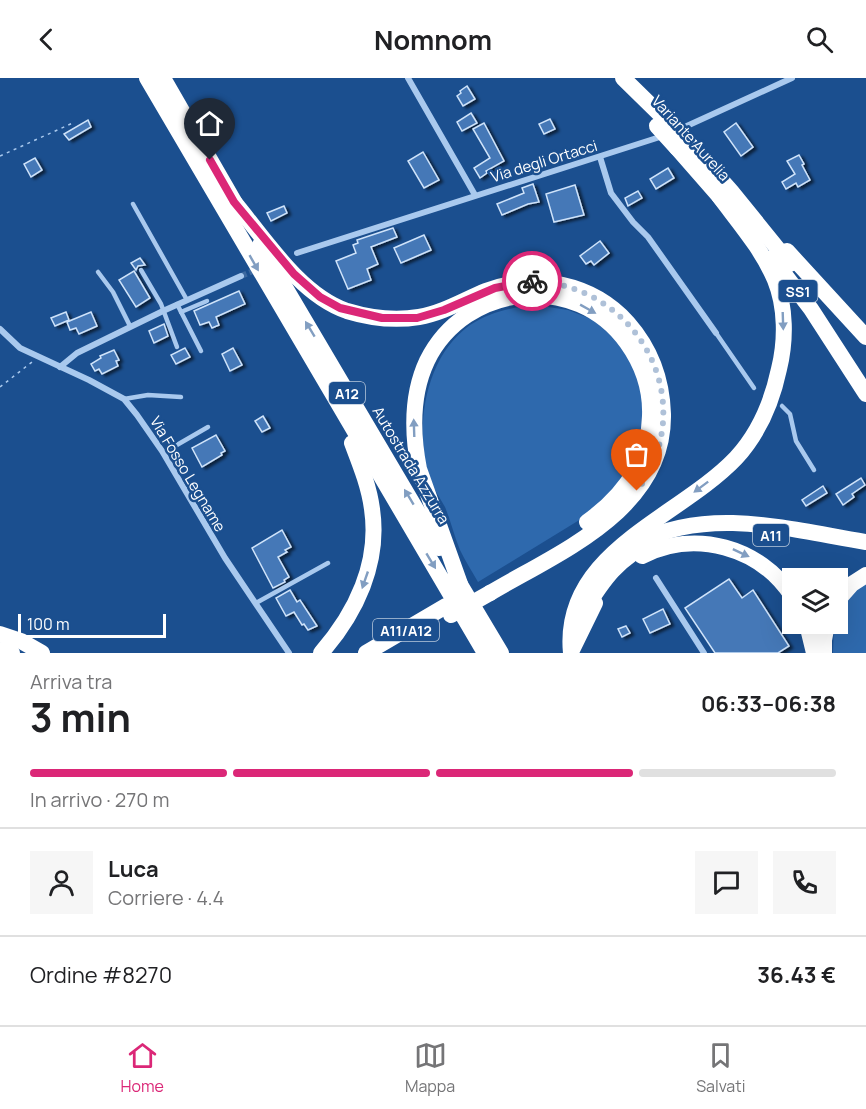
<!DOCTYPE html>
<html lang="it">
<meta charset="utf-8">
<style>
:root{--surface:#fff;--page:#f6f6f6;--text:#202124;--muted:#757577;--line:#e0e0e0;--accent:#db2777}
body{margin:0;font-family:Manrope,sans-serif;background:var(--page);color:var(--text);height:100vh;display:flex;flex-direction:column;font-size:22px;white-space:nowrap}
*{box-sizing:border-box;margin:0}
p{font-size:20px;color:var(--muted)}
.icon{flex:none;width:33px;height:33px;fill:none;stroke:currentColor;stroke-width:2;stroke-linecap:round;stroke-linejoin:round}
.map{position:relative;height:575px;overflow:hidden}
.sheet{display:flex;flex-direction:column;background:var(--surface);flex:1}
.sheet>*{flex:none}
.buttons{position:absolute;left:782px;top:490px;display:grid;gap:12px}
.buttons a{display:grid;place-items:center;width:66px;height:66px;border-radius:0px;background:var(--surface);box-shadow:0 6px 24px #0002;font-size:30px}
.scale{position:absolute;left:18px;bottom:15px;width:148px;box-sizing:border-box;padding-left:6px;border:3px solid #fff;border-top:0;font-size:16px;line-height:21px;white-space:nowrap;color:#fff;-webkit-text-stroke:4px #1b4f8f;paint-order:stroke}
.pin{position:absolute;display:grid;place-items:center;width:51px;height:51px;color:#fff;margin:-62px -26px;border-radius:50% 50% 50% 0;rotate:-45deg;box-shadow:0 0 6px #0007}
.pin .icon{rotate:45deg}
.courier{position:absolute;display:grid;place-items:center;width:60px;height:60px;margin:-30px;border:4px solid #db2777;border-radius:50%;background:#fff;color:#222;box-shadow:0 2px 8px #0007}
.headline em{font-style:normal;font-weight:700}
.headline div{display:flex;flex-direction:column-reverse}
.headline{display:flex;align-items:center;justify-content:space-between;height:102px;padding:0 30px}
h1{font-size:39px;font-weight:700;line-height:45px}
.bar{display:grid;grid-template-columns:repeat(4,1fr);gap:9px 6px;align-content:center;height:72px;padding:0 30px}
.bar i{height:8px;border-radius:4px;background:var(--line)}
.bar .on{background:var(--accent)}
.bar p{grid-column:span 4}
.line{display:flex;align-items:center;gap:15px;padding:0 30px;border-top:2px solid var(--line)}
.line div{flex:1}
.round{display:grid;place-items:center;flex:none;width:63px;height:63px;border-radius:0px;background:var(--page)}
header{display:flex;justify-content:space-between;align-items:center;height:78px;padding:0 30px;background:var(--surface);font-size:27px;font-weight:700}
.tabs{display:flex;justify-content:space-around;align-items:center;height:84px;border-top:2px solid var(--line);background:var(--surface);font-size:16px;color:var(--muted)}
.tabs a{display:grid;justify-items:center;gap:3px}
.tabs .on{color:var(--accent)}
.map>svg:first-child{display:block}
.green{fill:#2e69ad}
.building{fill:#4478b7;stroke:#cfe3fa;stroke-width:1.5;filter:url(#shadow)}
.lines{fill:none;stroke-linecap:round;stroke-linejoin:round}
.street-tunnel{stroke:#3d69a0;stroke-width:6;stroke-dasharray:6 3;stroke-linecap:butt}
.path{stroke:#a9c9ee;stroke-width:1.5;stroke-dasharray:3 4.5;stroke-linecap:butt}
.lane{stroke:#a9c9ee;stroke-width:4.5}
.street{stroke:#a9c9ee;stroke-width:6}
.highway{stroke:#fff;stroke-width:16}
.highway-bridge{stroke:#fff;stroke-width:16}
.oneway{fill:#829ec1}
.done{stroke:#afc1d8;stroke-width:6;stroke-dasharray:0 10.8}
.route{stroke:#db2777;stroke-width:8}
.labels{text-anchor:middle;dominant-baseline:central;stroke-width:5;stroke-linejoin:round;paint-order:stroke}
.shield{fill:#1b4f8f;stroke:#bbcadd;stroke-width:1.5}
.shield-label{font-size:14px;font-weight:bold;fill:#fff}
.street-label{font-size:15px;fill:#fff;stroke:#1b4f8f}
</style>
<header><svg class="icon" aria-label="back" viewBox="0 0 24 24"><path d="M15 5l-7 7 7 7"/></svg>Nomnom<svg class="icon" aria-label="search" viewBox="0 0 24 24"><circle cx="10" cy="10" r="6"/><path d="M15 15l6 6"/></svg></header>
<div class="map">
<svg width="866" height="575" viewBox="0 0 866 575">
<defs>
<filter id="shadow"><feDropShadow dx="3.5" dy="2" stdDeviation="1.5" flood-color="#0009"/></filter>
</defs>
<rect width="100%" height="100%" fill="#1b4f8f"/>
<g class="green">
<path d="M535,227l33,5 26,10 37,34 13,43 -5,49 -19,37 -39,36 -103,63c-6,-11 -13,-21 -18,-32 -6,-14 -9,-29 -15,-43 -6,-11 -13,-20 -17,-32 -13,-50 -3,-118 42,-150 20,-13 42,-18 65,-20z"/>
<polygon points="866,501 866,575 833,575 834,546 837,546 840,529"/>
</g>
<g class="building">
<polygon points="467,8 475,21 463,28 457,18 461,15 460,13"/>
<polygon points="471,35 477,45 462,53 457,44"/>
<polygon points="550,41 555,51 544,56 539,46"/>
<polygon points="88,42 91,49 69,62 64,56"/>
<polygon points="484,45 504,83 486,93 487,95 480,100 474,90 490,80 473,51"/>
<polygon points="736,45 753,69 741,78 724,54"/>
<polygon points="423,74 439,102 424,110 408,83"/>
<polygon points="799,77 804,86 802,87 810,102 798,109 796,105 786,111 782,104 795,96 787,83"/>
<polygon points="35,80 42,92 31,99 24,86"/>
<polygon points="668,90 674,100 656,111 650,101"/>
<polygon points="533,106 539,124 528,126 502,137 497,126 524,115 522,110"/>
<polygon points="575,107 584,137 554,144 546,116"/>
<polygon points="638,113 642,120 628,128 625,120"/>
<polygon points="284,128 287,135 271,143 267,135"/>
<polygon points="393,150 397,159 371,169 378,186 367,191 371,202 348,211 336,183 356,175 353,167 358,165 357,162"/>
<polygon points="424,157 431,172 401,185 394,170"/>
<polygon points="600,163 609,175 594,187 591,183 586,186 580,178"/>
<polygon points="140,180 145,187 138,188 136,192 131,185"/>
<polygon points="134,193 150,220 136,229 119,202"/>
<polygon points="239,213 245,226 216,239 219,247 212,250 209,244 200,247 194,233"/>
<polygon points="66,234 69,242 55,248 51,240"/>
<polygon points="91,234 97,248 79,256 76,250 70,252 67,244"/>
<polygon points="164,246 168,258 154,265 149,253"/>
<polygon points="185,270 190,279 176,286 171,277"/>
<polygon points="233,270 242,287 230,293 222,276"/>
<polygon points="114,272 119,282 116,283 118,288 102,296 99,291 95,293 91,286 101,280 100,278"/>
<polygon points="263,338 270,350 262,354 255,343"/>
<polygon points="216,357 225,373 221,375 222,377 202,389 192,370"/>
<polygon points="861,400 865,407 852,416 854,419 843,427 836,416"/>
<polygon points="823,408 827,415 806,428 802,422"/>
<polygon points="282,452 291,469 285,472 287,474 278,479 289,499 284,502 285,504 273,510 252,470"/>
<polygon points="729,501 742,520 753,512 789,568 778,575 715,575 685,530"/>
<polygon points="290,512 297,524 300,522 317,548 308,552 304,546 302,547 294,534 286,538 276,520"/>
<polygon points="663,531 670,546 650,555 643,541"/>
<polygon points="626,548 630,555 622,559 618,551"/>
</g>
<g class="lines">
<polyline class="street-tunnel" points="241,198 258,191"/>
<g class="path">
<polyline points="0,78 75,44"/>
<polyline points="0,309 32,284"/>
</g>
<g class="lane">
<polyline points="133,126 187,222"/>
<polyline points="141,192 161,226 177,269"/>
<polyline points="98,194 113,214 130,248"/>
<polyline points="177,226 201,273"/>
<polyline points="181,234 207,223"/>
<polyline points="716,255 754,310"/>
<polyline points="124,321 148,317 181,319"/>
<polyline points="782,328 790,336 796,363 814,392"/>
<polyline points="163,375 208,349"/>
<polyline points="256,525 328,485"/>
</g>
<g class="street">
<polyline points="408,0 475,117"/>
<polyline points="678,52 792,0"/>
<polyline points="600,79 611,115 633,144 648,159 716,255"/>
<polyline points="297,175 663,58"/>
<polyline points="0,251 20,270 89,302 124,321 137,337 162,373 225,480 289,575"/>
<polyline points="60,289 77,275 163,233 241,198"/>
<polyline points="656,500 704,575"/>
</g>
<g class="highway">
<polyline points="147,0 485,575"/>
<polyline points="163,0 239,132"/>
<polyline points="623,0 674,50"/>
<polyline points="691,68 731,113 790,186"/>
<polyline points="677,70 726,126"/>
<path d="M234,124c31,37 66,93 113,109 23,7 48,10 72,6 24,-4 45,-17 67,-26 49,-19 106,-8 142,32 22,25 34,57 35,91 2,96 -104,138 -173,179"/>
<polyline points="260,167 439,470"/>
<polyline points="787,173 866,259"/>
<polyline points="772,180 811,231 866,316"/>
<path d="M639,464c72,-36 152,-12 227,0"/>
<path d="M642,478c53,-27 118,-9 150,40"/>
<polyline points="455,498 501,575"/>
<path d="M460,506l-41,-115c-7,-36 -8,-74 8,-108 38,-78 149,-90 200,-18 15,21 24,47 23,73 -1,45 -27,80 -63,106"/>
<polyline points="837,523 852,506 866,497"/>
<path d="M584,533c19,-31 34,-53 69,-69"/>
<polyline points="807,546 814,575"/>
<polyline points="0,556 21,563 42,575"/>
<polyline points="0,572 12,575"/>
<polyline points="572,572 595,525"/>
<path d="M321,575c35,-40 59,-90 51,-144 -3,-23 -12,-45 -20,-66"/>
<polyline points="366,575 446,528"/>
<path d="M571,575c-10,-101 107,-134 165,-195 23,-25 36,-56 43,-89 7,-28 7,-62 -4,-89 -13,-31 -36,-57 -56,-84"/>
<polyline points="824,575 824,562 827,546"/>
</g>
<g class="highway-bridge">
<polyline points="657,48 677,70"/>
<polyline points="674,50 691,68"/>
<polyline points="451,537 490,515"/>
</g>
</g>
<defs><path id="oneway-solid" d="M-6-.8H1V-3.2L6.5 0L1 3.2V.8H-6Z" transform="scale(1.5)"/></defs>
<g class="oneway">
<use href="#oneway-solid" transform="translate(254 185) rotate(60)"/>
<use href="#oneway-solid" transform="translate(588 231) rotate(29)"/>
<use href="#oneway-solid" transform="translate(783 243) rotate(88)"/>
<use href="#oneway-solid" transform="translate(310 251) rotate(-121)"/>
<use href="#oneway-solid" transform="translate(414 350) rotate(-92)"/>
<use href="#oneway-solid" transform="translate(701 409) rotate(143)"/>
<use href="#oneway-solid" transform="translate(409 419) rotate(-121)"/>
<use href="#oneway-solid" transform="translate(741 475) rotate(25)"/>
<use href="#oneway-solid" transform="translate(431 483) rotate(59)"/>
<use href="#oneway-solid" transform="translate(365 502) rotate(109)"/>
</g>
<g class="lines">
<path class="done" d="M532,203c107,4 170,121 105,210"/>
<polyline class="route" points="210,82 234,124 294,196 320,219 340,230 382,240 417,240 444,232 495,210 532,203"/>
</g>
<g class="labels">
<g class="shield">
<rect x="778.5" y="202" width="39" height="22" rx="4.5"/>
<rect x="329" y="304" width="36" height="22" rx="4.5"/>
<rect x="753" y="446" width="36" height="22" rx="4.5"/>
<rect x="373" y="541" width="66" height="22" rx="4.5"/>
</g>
<g class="shield-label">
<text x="798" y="213">SS1</text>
<text x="347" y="315">A12</text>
<text x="771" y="457">A11</text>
<text x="406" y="552">A11/A12</text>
</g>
<g class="street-label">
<text transform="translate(691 60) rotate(48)">Variante Aurelia</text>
<text transform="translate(544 83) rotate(-17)">Via degli Ortacci</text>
<text transform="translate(411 387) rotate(59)">Autostrada Azzurra</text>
<text transform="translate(188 396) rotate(59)">Via Fosso Legname</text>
</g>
</g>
</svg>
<div class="buttons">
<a><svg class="icon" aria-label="layers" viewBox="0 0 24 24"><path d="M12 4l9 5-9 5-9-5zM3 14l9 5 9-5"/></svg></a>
</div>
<div class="scale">100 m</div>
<div class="pin" style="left:637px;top:413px;background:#ea580c"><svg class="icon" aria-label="bag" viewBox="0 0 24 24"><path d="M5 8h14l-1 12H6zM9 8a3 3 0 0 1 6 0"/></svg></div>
<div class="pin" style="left:210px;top:82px;background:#1f2937"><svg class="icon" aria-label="home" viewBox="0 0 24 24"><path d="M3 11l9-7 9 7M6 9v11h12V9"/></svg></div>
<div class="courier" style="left:532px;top:203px"><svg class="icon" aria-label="bike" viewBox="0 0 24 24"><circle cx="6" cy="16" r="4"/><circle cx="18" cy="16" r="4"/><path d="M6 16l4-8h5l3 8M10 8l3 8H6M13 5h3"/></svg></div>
</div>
<section class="sheet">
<div class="headline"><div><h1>3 min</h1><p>Arriva tra</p></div><em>06:33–06:38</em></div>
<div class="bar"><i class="on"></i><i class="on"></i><i class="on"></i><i></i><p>In arrivo · 270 m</p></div>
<div class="line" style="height:108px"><a class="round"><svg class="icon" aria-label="person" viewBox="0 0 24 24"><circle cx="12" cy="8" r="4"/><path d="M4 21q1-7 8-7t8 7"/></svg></a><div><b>Luca</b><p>Corriere · 4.4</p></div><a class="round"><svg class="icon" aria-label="chat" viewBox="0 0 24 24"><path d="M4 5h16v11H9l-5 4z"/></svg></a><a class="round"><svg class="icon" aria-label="phone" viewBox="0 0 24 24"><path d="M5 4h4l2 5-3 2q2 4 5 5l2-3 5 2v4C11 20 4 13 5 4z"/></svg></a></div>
<div class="line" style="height:78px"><div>Ordine #8270</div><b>36.43 €</b></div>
</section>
<nav class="tabs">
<a class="on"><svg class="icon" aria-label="home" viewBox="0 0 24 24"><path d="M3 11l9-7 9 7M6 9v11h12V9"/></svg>Home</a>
<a><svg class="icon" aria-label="map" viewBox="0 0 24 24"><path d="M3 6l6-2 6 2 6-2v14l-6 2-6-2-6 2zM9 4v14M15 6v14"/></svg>Mappa</a>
<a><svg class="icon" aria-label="saved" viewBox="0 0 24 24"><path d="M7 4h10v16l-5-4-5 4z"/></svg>Salvati</a>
</nav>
